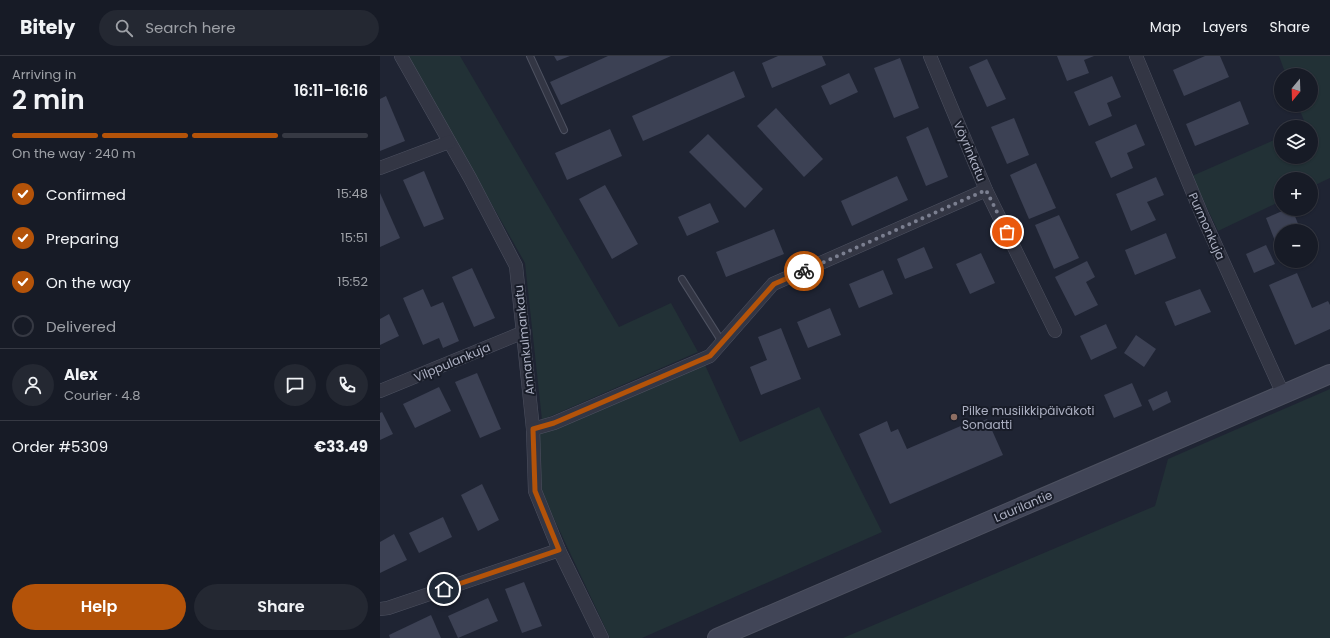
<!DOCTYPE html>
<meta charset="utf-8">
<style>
:root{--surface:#171b26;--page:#242832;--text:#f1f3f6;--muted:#9ea1a7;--line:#363943;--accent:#b45309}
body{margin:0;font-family:Poppins,sans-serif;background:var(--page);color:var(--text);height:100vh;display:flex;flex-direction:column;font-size:15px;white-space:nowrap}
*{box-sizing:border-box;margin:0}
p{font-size:13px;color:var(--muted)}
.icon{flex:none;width:22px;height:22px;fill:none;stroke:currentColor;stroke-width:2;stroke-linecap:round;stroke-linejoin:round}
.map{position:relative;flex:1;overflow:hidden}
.panel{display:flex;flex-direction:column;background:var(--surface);width:380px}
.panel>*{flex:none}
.needle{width:26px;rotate:199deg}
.buttons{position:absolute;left:894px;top:12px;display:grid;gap:8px}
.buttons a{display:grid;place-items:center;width:44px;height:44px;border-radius:50%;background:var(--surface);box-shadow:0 1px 3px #0004,0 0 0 1px var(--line);font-size:20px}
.pin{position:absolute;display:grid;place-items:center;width:34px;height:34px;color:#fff;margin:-17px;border:2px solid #fff;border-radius:50%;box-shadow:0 1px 4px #0007}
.courier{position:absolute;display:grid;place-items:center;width:40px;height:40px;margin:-20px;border:3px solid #b45309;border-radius:50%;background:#fff;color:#222;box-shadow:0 1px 5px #0007}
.overview em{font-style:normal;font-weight:600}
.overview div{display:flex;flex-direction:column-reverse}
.overview{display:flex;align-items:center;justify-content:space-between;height:68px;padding:0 12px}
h1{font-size:26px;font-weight:600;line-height:30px}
.bar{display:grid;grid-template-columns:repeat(4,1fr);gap:6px 4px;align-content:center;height:48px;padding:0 12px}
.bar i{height:5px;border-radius:3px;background:var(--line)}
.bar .current{background:var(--accent)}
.bar p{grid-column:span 4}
.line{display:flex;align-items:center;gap:10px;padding:0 12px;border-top:1px solid var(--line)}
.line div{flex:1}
.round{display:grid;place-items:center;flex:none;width:42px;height:42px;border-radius:21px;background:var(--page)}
ol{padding:0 12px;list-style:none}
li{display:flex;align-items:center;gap:12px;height:44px}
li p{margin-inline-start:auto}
li .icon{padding:4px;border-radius:50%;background:var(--accent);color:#fff;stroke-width:4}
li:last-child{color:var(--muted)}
li i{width:22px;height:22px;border:2px solid var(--line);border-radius:50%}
.action{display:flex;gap:8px;margin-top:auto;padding:8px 12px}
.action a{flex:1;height:46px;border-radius:24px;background:var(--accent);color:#fff;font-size:16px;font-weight:600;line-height:46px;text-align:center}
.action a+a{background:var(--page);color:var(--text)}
header{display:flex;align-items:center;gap:24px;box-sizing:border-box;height:56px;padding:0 20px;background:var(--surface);border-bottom:1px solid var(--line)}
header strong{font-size:19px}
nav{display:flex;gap:22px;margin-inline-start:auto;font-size:14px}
.search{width:280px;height:36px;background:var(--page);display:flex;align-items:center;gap:10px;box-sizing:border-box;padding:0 14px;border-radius:22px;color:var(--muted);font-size:15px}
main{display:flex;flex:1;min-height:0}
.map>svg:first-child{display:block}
.green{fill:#223136}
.building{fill:#3c4154}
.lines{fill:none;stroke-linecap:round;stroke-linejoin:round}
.lane-casing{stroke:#4d5160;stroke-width:8}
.street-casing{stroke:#4d5160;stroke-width:14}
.secondary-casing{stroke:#4d5160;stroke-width:20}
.lane{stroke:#333644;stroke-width:6}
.street{stroke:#333644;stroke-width:13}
.secondary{stroke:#414557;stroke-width:18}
.done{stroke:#7b7f90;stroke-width:4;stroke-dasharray:0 7.2}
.route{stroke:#b45309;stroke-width:5}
.education-dot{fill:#8d6e63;stroke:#181c28;stroke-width:1.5}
.labels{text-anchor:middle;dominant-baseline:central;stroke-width:4;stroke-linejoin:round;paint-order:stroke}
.street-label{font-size:12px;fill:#acb0c2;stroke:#181c28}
.poi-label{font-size:12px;fill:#acb0c2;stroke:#181c28;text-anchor:start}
</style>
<header>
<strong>Bitely</strong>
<div class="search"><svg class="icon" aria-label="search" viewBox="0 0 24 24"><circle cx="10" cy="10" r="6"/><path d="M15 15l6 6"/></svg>Search here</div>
<nav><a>Map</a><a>Layers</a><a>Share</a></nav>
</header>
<main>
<section class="panel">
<div class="overview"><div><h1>2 min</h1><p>Arriving in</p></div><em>16:11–16:16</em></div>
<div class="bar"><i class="current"></i><i class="current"></i><i class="current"></i><i></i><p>On the way · 240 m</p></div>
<ol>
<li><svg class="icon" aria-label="check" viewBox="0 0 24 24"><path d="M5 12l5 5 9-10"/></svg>Confirmed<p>15:48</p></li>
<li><svg class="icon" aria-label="check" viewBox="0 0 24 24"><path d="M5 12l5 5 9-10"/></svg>Preparing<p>15:51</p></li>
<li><svg class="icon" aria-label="check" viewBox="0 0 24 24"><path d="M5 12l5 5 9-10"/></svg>On the way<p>15:52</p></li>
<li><i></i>Delivered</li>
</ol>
<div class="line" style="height:72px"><a class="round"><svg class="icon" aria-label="person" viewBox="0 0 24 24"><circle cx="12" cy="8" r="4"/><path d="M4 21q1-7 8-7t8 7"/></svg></a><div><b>Alex</b><p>Courier · 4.8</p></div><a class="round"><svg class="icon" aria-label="chat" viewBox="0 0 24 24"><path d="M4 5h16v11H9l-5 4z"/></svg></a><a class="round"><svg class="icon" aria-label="phone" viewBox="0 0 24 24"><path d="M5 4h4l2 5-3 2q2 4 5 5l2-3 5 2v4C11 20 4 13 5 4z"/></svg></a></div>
<div class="line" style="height:52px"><div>Order #5309</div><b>€33.49</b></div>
<div class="action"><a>Help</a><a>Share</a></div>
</section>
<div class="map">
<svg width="950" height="582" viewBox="0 0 950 582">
<rect width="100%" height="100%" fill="#1f2433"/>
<g class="green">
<polygon points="28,0 80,0 239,271 291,247 318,296 162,364 145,207"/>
<polygon points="899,0 950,0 950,122 931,131 931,123 901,123 901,145 838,175 812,120 901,81 901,101 931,101 931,71 924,71 926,70 918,49 931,49 931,19 906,19"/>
<polygon points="325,309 360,386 439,351 502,476 262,582 230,582 160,433 159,378"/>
<polygon points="950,333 950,582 463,582 775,450 788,403"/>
</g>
<g class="building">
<polygon points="174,0 190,0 177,5"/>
<polygon points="228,0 291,0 181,49 170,26"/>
<polygon points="398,0 442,0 446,9 392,32 382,7"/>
<polygon points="677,0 714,0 704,4 709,17 687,25"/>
<polygon points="825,0 840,0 849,21 804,40 793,14"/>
<polygon points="520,2 539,52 514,62 494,12"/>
<polygon points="607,3 626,43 607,51 589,11"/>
<polygon points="354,15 365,41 263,85 252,60"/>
<polygon points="469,17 478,36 450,49 441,30"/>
<polygon points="732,20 741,41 727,47 732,60 709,70 694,36"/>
<polygon points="6,40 25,85 0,95 0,43"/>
<polygon points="860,45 869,68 815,90 806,68"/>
<polygon points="396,52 443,103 424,121 377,70"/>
<polygon points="634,62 649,99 627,108 611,71"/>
<polygon points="756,68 765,89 747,97 753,112 731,122 715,86"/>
<polygon points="548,71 568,121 546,130 526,81"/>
<polygon points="230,73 242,100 187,124 175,97"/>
<polygon points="328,78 383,133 365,152 309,96"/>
<polygon points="656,107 676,152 649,163 630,119"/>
<polygon points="44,115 64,163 44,171 23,124"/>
<polygon points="517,120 528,144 472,170 461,145"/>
<polygon points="776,121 784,139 767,146 776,164 751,175 736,138"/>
<polygon points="225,129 258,188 232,203 199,143"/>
<polygon points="0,137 20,182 0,191"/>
<polygon points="330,147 339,166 307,180 298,161"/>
<polygon points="907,153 912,153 921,175 901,175 901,188 897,190 886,162"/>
<polygon points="679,159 699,202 674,213 655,169"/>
<polygon points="394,173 404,198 346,221 336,196"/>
<polygon points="786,177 796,202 755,219 745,194"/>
<polygon points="886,189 895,208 874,217 866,198"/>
<polygon points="544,191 553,212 525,223 517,203"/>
<polygon points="601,197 615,227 590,238 576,208"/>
<polygon points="707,205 715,221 706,226 718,249 695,260 675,221"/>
<polygon points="92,212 115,262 94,271 72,221"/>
<polygon points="503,214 513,238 479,252 469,228"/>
<polygon points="917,217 932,252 948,245 950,249 950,273 915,289 889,229"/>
<polygon points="43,233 51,251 63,246 79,285 63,292 59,282 43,289 23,242"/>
<polygon points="820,233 831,256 795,270 785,246"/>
<polygon points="450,252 461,279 428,292 417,266"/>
<polygon points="9,258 19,280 0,289 0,263"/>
<polygon points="726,268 737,292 711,304 700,280"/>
<polygon points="401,272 421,323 381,339 370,311 387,304 378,281"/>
<polygon points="756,279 776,293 764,311 744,297"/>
<polygon points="97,317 121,373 100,382 75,326"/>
<polygon points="752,327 762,350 734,362 724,339"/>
<polygon points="59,331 71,355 35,372 23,348"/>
<polygon points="787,335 791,346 773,355 768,344"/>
<polygon points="2,356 13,378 0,384 0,357"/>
<polygon points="607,363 623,399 510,448 479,378 507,365 511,376 518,373 527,393 590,366 592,369"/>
<polygon points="102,428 119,464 98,475 81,439"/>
<polygon points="63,461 72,481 39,497 29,477"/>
<polygon points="14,478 27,504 0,517 0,486"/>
<polygon points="144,526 162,570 142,577 125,533"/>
<polygon points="108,542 118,565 78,582 68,560"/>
<polygon points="51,559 61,582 10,582 9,579"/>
</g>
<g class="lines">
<defs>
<g id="lane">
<polyline points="150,0 184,74"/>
<polyline points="302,223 342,286"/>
</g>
<g id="street">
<polyline points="21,0 90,122 136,210 153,373 155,435 179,494 222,582"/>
<polyline points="550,0 606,134 675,275"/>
<polyline points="756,0 822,159 903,338"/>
<polyline points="0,112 69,86"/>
<polyline points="0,335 144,276"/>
<polyline points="153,373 174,367 330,300 393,228 606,134"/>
<polyline points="0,553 8,552 179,494"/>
</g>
<polyline id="secondary" points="337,582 950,318"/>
</defs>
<use href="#lane" class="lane-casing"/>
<use href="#street" class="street-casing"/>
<use href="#secondary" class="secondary-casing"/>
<use href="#lane" class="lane"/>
<use href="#street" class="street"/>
<use href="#secondary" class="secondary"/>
</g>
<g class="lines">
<polyline class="done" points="424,215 606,134 627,176"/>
<polyline class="route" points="64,533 179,494 155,435 153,373 174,367 330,300 394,228 424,215"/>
</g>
<circle class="education-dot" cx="574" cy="361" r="4"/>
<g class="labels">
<g class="street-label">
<text transform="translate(590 95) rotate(67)">Vöyrinkatu</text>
<text transform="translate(827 170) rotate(66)">Purmonkuja</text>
<text transform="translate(144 284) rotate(-96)">Annankulmankatu</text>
<text transform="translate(72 306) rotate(-23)">Vilppulankuja</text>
<text transform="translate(643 450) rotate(-23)">Laurilantie</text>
</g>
<g class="poi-label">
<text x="582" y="354">Pilke musiikkipäiväkoti<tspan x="582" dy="14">Sonaatti</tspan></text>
</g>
</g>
</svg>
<div class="buttons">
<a><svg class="needle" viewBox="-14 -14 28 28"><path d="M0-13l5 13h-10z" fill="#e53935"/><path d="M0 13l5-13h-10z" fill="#9ea1a7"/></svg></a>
<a><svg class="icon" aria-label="layers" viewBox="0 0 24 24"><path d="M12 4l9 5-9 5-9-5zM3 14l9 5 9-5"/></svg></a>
<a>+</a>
<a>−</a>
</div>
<div class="pin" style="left:627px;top:176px;background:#ea580c"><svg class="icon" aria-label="bag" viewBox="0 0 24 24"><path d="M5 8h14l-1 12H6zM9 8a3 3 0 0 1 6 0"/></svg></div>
<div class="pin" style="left:64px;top:533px;background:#1f2937"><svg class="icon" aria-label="home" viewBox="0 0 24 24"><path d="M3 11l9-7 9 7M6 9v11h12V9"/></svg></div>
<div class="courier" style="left:424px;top:215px"><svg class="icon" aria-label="bike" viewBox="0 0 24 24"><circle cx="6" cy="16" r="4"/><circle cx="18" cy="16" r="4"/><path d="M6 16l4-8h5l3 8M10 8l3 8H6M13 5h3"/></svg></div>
</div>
</main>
